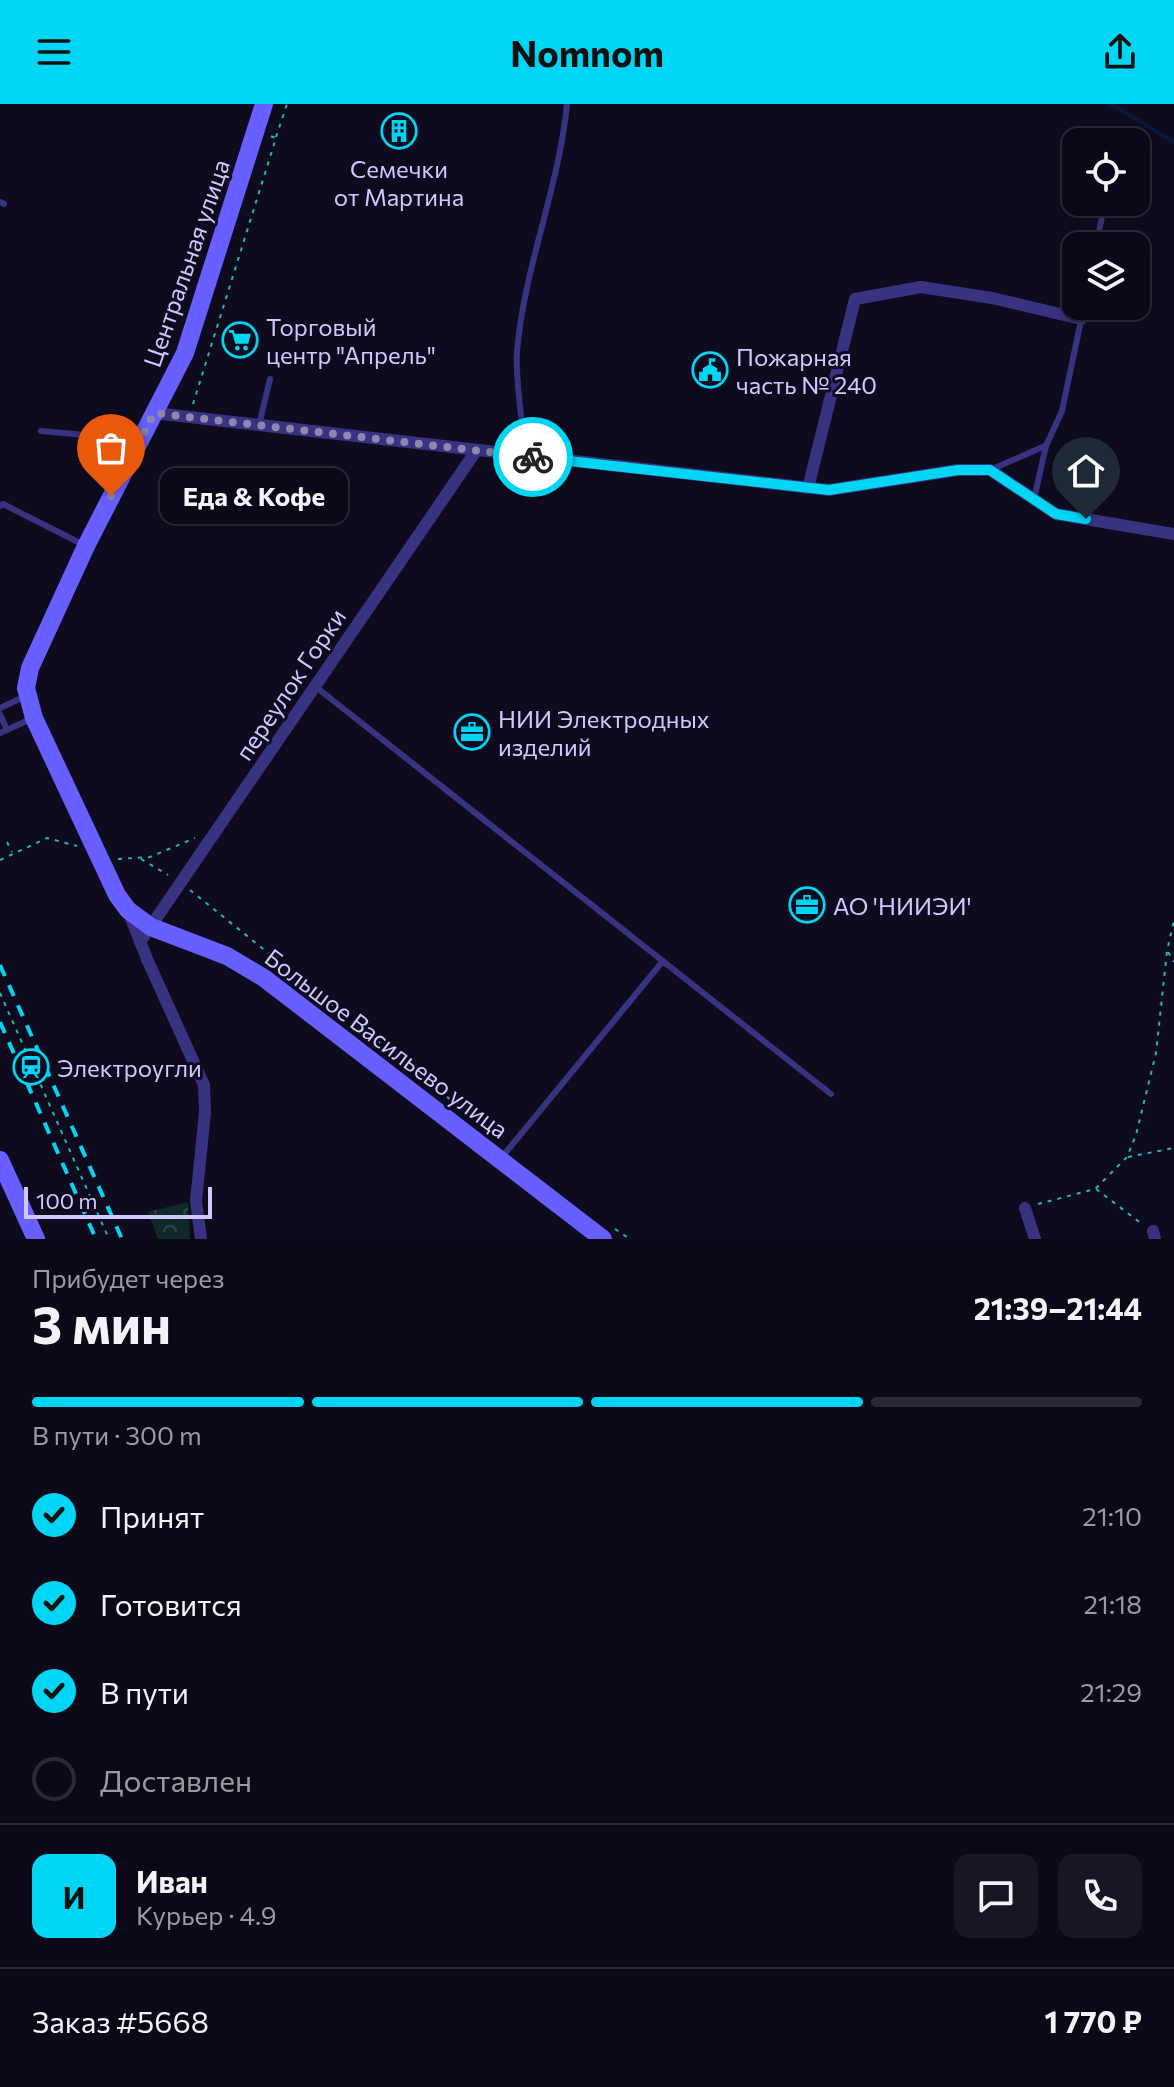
<!DOCTYPE html>
<html lang="ru">
<meta charset="utf-8">
<style>
:root{--surface:#0b0817;--page:#191624;--text:#f1f3f6;--muted:#9a9aa1;--line:#2b2936;--accent:#00d5f3}
body{margin:0;font-family:Commissioner,sans-serif;background:var(--page);color:var(--text);height:100vh;display:flex;flex-direction:column;font-size:30px;white-space:nowrap}
*{box-sizing:border-box;margin:0}
p{font-size:26px;color:var(--muted)}
.icon{flex:none;width:44px;height:44px;fill:none;stroke:currentColor;stroke-width:2;stroke-linecap:round;stroke-linejoin:round}
.map{position:relative;height:1135px;overflow:hidden}
.panel{display:flex;flex-direction:column;background:var(--surface);flex:1}
.panel>*{flex:none}
.controls{position:absolute;left:1062px;top:24px;display:grid;gap:16px}
.controls a{display:grid;place-items:center;width:88px;height:88px;border-radius:16px;background:var(--surface);box-shadow:0 4px 12px #0003,0 0 0 2px var(--line);font-size:40px}
.scale{position:absolute;left:24px;bottom:20px;width:188px;box-sizing:border-box;padding-left:8px;border:4px solid #d0c8ff;border-top:0;font-size:22px;line-height:28px;white-space:nowrap;color:#d0c8ff;-webkit-text-stroke:6px #0f0b1f;paint-order:stroke}
.pin{position:absolute;display:grid;place-items:center;width:68px;height:68px;color:#fff;margin:-82px -34px;border-radius:50% 50% 50% 0;rotate:-45deg;box-shadow:0 0 8px #0007}
.pin .icon{rotate:45deg}
.courier{position:absolute;display:grid;place-items:center;width:80px;height:80px;margin:-40px;border:6px solid #00d5f3;border-radius:50%;background:#fff;color:#222;box-shadow:0 2px 10px #0007}
.bubble{position:absolute;height:56px;border-radius:16px;background:var(--surface);box-shadow:0 4px 12px #0003,0 0 0 2px var(--line);font-size:26px;font-weight:700;line-height:56px;text-align:center}
.summary em{font-style:normal;font-weight:700}
.summary div{display:flex;flex-direction:column-reverse}
.summary{display:flex;align-items:center;justify-content:space-between;height:136px;padding:0 32px}
h1{font-size:52px;font-weight:700;line-height:60px}
.bar{display:grid;grid-template-columns:repeat(4,1fr);gap:12px 8px;align-content:center;height:96px;padding:0 32px}
.bar i{height:10px;border-radius:6px;background:var(--line)}
.bar .current{background:var(--accent)}
.bar p{grid-column:span 4}
.line{display:flex;align-items:center;gap:20px;padding:0 32px;border-top:2px solid var(--line)}
.line div{flex:1}
.round{display:grid;place-items:center;flex:none;width:84px;height:84px;border-radius:16px;background:var(--page)}
ol{padding:0 32px;list-style:none}
li{display:flex;align-items:center;gap:24px;height:88px}
li p{margin-inline-start:auto}
li .icon{padding:8px;border-radius:50%;background:var(--accent);color:#111;stroke-width:4}
li:last-child{color:var(--muted)}
li i{width:44px;height:44px;border:4px solid var(--line);border-radius:50%}
header{display:flex;justify-content:space-between;align-items:center;height:104px;padding:0 32px;background:var(--accent);color:#111;font-size:36px;font-weight:700}
.map>svg:first-child{display:block}
.forest{fill:url(#forest-crowns)}
.lines{fill:none;stroke-linecap:round;stroke-linejoin:round}
.stream{stroke:#06183c;stroke-width:4}
.path{stroke:#26b5b0;stroke-width:2;stroke-dasharray:4 6;stroke-linecap:butt}
.service{stroke:#383381;stroke-width:6}
.minor{stroke:#383381;stroke-width:12}
.secondary{stroke:#675fff;stroke-width:18}
.rail{stroke:#00d5f3;stroke-width:4;stroke-dasharray:12 10;stroke-linecap:butt}
.done{stroke:#8c86b1;stroke-width:8;stroke-dasharray:0 14.4}
.route{stroke:#00d5f3;stroke-width:10}
.labels{text-anchor:middle;dominant-baseline:central;stroke-width:6;stroke-linejoin:round;paint-order:stroke}
.poi-label{font-size:24px;fill:#d0c8ff;stroke:#0f0b1f;text-anchor:start}
.street-label{font-size:24px;fill:#d0c8ff;stroke:#0f0b1f}
</style>
<header><svg class="icon" aria-label="menu" viewBox="0 0 24 24"><path d="M4 6h16M4 12h16M4 18h16"/></svg>Nomnom<svg class="icon" aria-label="share" viewBox="0 0 24 24"><path d="M12 15V3M7 8l5-5 5 5M5 13v7h14v-7"/></svg></header>
<div class="map">
<svg width="1174" height="1135" viewBox="0 0 1174 1135">
<defs>
<pattern id="forest-crowns" width="20" height="18" patternUnits="userSpaceOnUse" patternTransform="scale(2)"><rect width="20" height="18" fill="#0e2928"/><path d="M2 6a3 3 0 1 1 6 0M12 15a3 3 0 1 1 6 0" fill="none" stroke="#304748"/></pattern>
</defs>
<rect width="100%" height="100%" fill="#0f0b1f"/>
<polygon class="forest" points="188,1098 190,1135 158,1135 148,1108"/>
<g class="lines">
<polyline class="stream" points="1111,0 1174,38"/>
<g class="path">
<polyline points="276,33 287,0"/>
<polyline points="193,300 276,34 270,32"/>
<polyline points="7,738 12,748"/>
<polyline points="118,755 150,753 195,734"/>
<polyline points="141,755 168,771"/>
<polyline points="0,756 47,734 77,742"/>
<polyline points="190,786 487,1025"/>
<polyline points="1168,848 1174,858"/>
<polyline points="0,889 109,1135"/>
<polyline points="1128,1053 1174,1044"/>
<polyline points="1096,1085 1142,1120"/>
<polyline points="1038,1100 1095,1085 1127,1053 1136,1031 1156,949 1167,847 1174,816"/>
<polyline points="615,1125 630,1135"/>
</g>
<g class="service">
<polyline points="0,98 4,100"/>
<polyline points="1096,142 1105,98"/>
<polyline points="259,321 270,275"/>
<polyline points="41,327 117,334 135,343"/>
<path d="M526,353c-3,-32 -11,-75 -9,-105 7,-85 42,-164 50,-248"/>
<polyline points="990,366 1045,342"/>
<polyline points="1034,395 1046,342 1062,307 1084,202"/>
<polyline points="0,402 3,400 82,440"/>
<polyline points="316,583 831,990"/>
<polyline points="0,604 26,592"/>
<polyline points="0,610 7,626"/>
<polyline points="0,629 33,614"/>
<polyline points="502,1053 663,857"/>
</g>
<g class="minor">
<polyline points="154,309 829,386 958,366 990,366 1056,410 1174,430"/>
<polyline points="808,384 855,195 921,183 992,194 1081,215"/>
<polyline points="128,807 147,855 204,981 205,1008 196,1097 201,1135"/>
<polyline points="140,838 476,347"/>
<polyline points="1025,1104 1035,1135"/>
<polyline points="1153,1127 1155,1135"/>
</g>
<g class="secondary">
<polyline points="264,0 185,249 86,442 30,564 26,584 34,614 117,791 128,806 151,823 227,852 264,874 603,1135"/>
<polyline points="0,1056 36,1135"/>
</g>
<g class="rail">
<polyline points="0,861 122,1135"/>
<polyline points="0,918 96,1135"/>
</g>
</g>
<g class="lines">
<polyline class="done" points="111,392 154,309 533,353"/>
<polyline class="route" points="533,353 829,386 958,366 990,366 1056,410 1086,415"/>
</g>
<defs>
<symbol id="building-ring" viewBox="-11 -11 22 22"><circle r="9.5" fill="#0f0b1f" stroke="#00d5f3" stroke-width="1.5"/><path d="M-4-6H4V6H1V3H-1V6H-4ZM-2.5-4.3h1.7v1.8h-1.7ZM.8-4.3h1.7v1.8H.8ZM-2.5-1h1.7V.8h-1.7ZM.8-1h1.7V.8H.8Z" fill="#00d5f3"/></symbol>
<symbol id="supermarket-ring" viewBox="-11 -11 22 22"><circle r="9.5" fill="#0f0b1f" stroke="#00d5f3" stroke-width="1.5"/><path d="M-6-5.5h2.5l.6 2H6L4.5 2H-2.5L-4.4-4H-6ZM-1.5 3.2a1.3 1.3 0 1 0 .1 0ZM3 3.2a1.3 1.3 0 1 0 .1 0Z" fill="#00d5f3"/></symbol>
<symbol id="civic-ring" viewBox="-11 -11 22 22"><circle r="9.5" fill="#0f0b1f" stroke="#00d5f3" stroke-width="1.5"/><path d="M-.6-6.5H3V-4.5H.6V-3L4-1V1h2V6H-6V1h2V-1L-.6-3ZM-1.2 2.5V6h2.4V2.5Z" fill="#00d5f3"/></symbol>
<symbol id="office-ring" viewBox="-11 -11 22 22"><circle r="9.5" fill="#0f0b1f" stroke="#00d5f3" stroke-width="1.5"/><path d="M-6-3h4V-5.5h4V-3h4V5H-6ZM-1-4.5V-3h2v-1.5ZM-6 0V1H6V0Z" fill="#00d5f3"/></symbol>
<symbol id="station-ring" viewBox="-11 -11 22 22"><circle r="9.5" fill="#0f0b1f" stroke="#00d5f3" stroke-width="1.5"/><path d="M-3-6H3Q5-6 5-4V2Q5 4 3 4L4.5 6H3L1.5 4h-3L-3 6H-4.5L-3 4Q-5 4-5 2V-4Q-5-6-3-6ZM-3.5-4v3h7v-3ZM-3.5 1v1.5H-2V1ZM2 1v1.5H3.5V1Z" fill="#00d5f3"/></symbol>
</defs>
<g fill-rule="evenodd">
<use href="#building-ring" x="379" y="7" width="40" height="40"/>
<use href="#supermarket-ring" x="220" y="216" width="40" height="40"/>
<use href="#civic-ring" x="690" y="246" width="40" height="40"/>
<use href="#office-ring" x="452" y="608" width="40" height="40"/>
<use href="#office-ring" x="787" y="781" width="40" height="40"/>
<use href="#station-ring" x="11" y="943" width="40" height="40"/>
</g>
<g class="labels">
<g class="poi-label">
<text x="399" y="64" text-anchor="middle">Семечки<tspan x="399" dy="28">от Мартина</tspan></text>
<text x="266" y="222">Торговый<tspan x="266" dy="28">центр "Апрель"</tspan></text>
<text x="736" y="252">Пожарная<tspan x="736" dy="28">часть № 240</tspan></text>
<text x="498" y="614">НИИ Электродных<tspan x="498" dy="28">изделий</tspan></text>
<text x="833" y="801">АО 'НИИЭИ'</text>
<text x="57" y="963">Электроугли</text>
</g>
<g class="street-label">
<text transform="translate(186 159) rotate(-71)">Центральная улица</text>
<text transform="translate(290 580) rotate(-56)">переулок Горки</text>
<text transform="translate(387 939) rotate(37)">Большое Васильево улица</text>
</g>
</g>
</svg>
<div class="controls">
<a><svg class="icon" aria-label="locate" viewBox="0 0 24 24"><circle cx="12" cy="12" r="6"/><path d="M12 2v4M12 18v4M2 12h4M18 12h4"/></svg></a>
<a><svg class="icon" aria-label="layers" viewBox="0 0 24 24"><path d="M12 4l9 5-9 5-9-5zM3 14l9 5 9-5"/></svg></a>
</div>
<div class="scale">100 m</div>
<div class="pin" style="left:111px;top:392px;background:#ea580c"><svg class="icon" aria-label="bag" viewBox="0 0 24 24"><path d="M5 8h14l-1 12H6zM9 8a3 3 0 0 1 6 0"/></svg></div>
<div class="pin" style="left:1086px;top:415px;background:#1f2937"><svg class="icon" aria-label="home" viewBox="0 0 24 24"><path d="M3 11l9-7 9 7M6 9v11h12V9"/></svg></div>
<div class="courier" style="left:533px;top:353px"><svg class="icon" aria-label="bike" viewBox="0 0 24 24"><circle cx="6" cy="16" r="4"/><circle cx="18" cy="16" r="4"/><path d="M6 16l4-8h5l3 8M10 8l3 8H6M13 5h3"/></svg></div>
<div class="bubble" style="left:160px;top:364px;width:188px">Еда &amp; Кофе</div>
</div>
<section class="panel">
<div class="summary"><div><h1>3 мин</h1><p>Прибудет через</p></div><em>21:39–21:44</em></div>
<div class="bar"><i class="current"></i><i class="current"></i><i class="current"></i><i></i><p>В пути · 300 m</p></div>
<ol>
<li><svg class="icon" aria-label="check" viewBox="0 0 24 24"><path d="M5 12l5 5 9-10"/></svg>Принят<p>21:10</p></li>
<li><svg class="icon" aria-label="check" viewBox="0 0 24 24"><path d="M5 12l5 5 9-10"/></svg>Готовится<p>21:18</p></li>
<li><svg class="icon" aria-label="check" viewBox="0 0 24 24"><path d="M5 12l5 5 9-10"/></svg>В пути<p>21:29</p></li>
<li><i></i>Доставлен</li>
</ol>
<div class="line" style="height:144px"><b class="round" style="background:var(--accent);color:#111">И</b><div><b>Иван</b><p>Курьер · 4.9</p></div><a class="round"><svg class="icon" aria-label="chat" viewBox="0 0 24 24"><path d="M4 5h16v11H9l-5 4z"/></svg></a><a class="round"><svg class="icon" aria-label="phone" viewBox="0 0 24 24"><path d="M5 4h4l2 5-3 2q2 4 5 5l2-3 5 2v4C11 20 4 13 5 4z"/></svg></a></div>
<div class="line" style="height:104px"><div>Заказ #5668</div><b>1 770 ₽</b></div>
</section>
